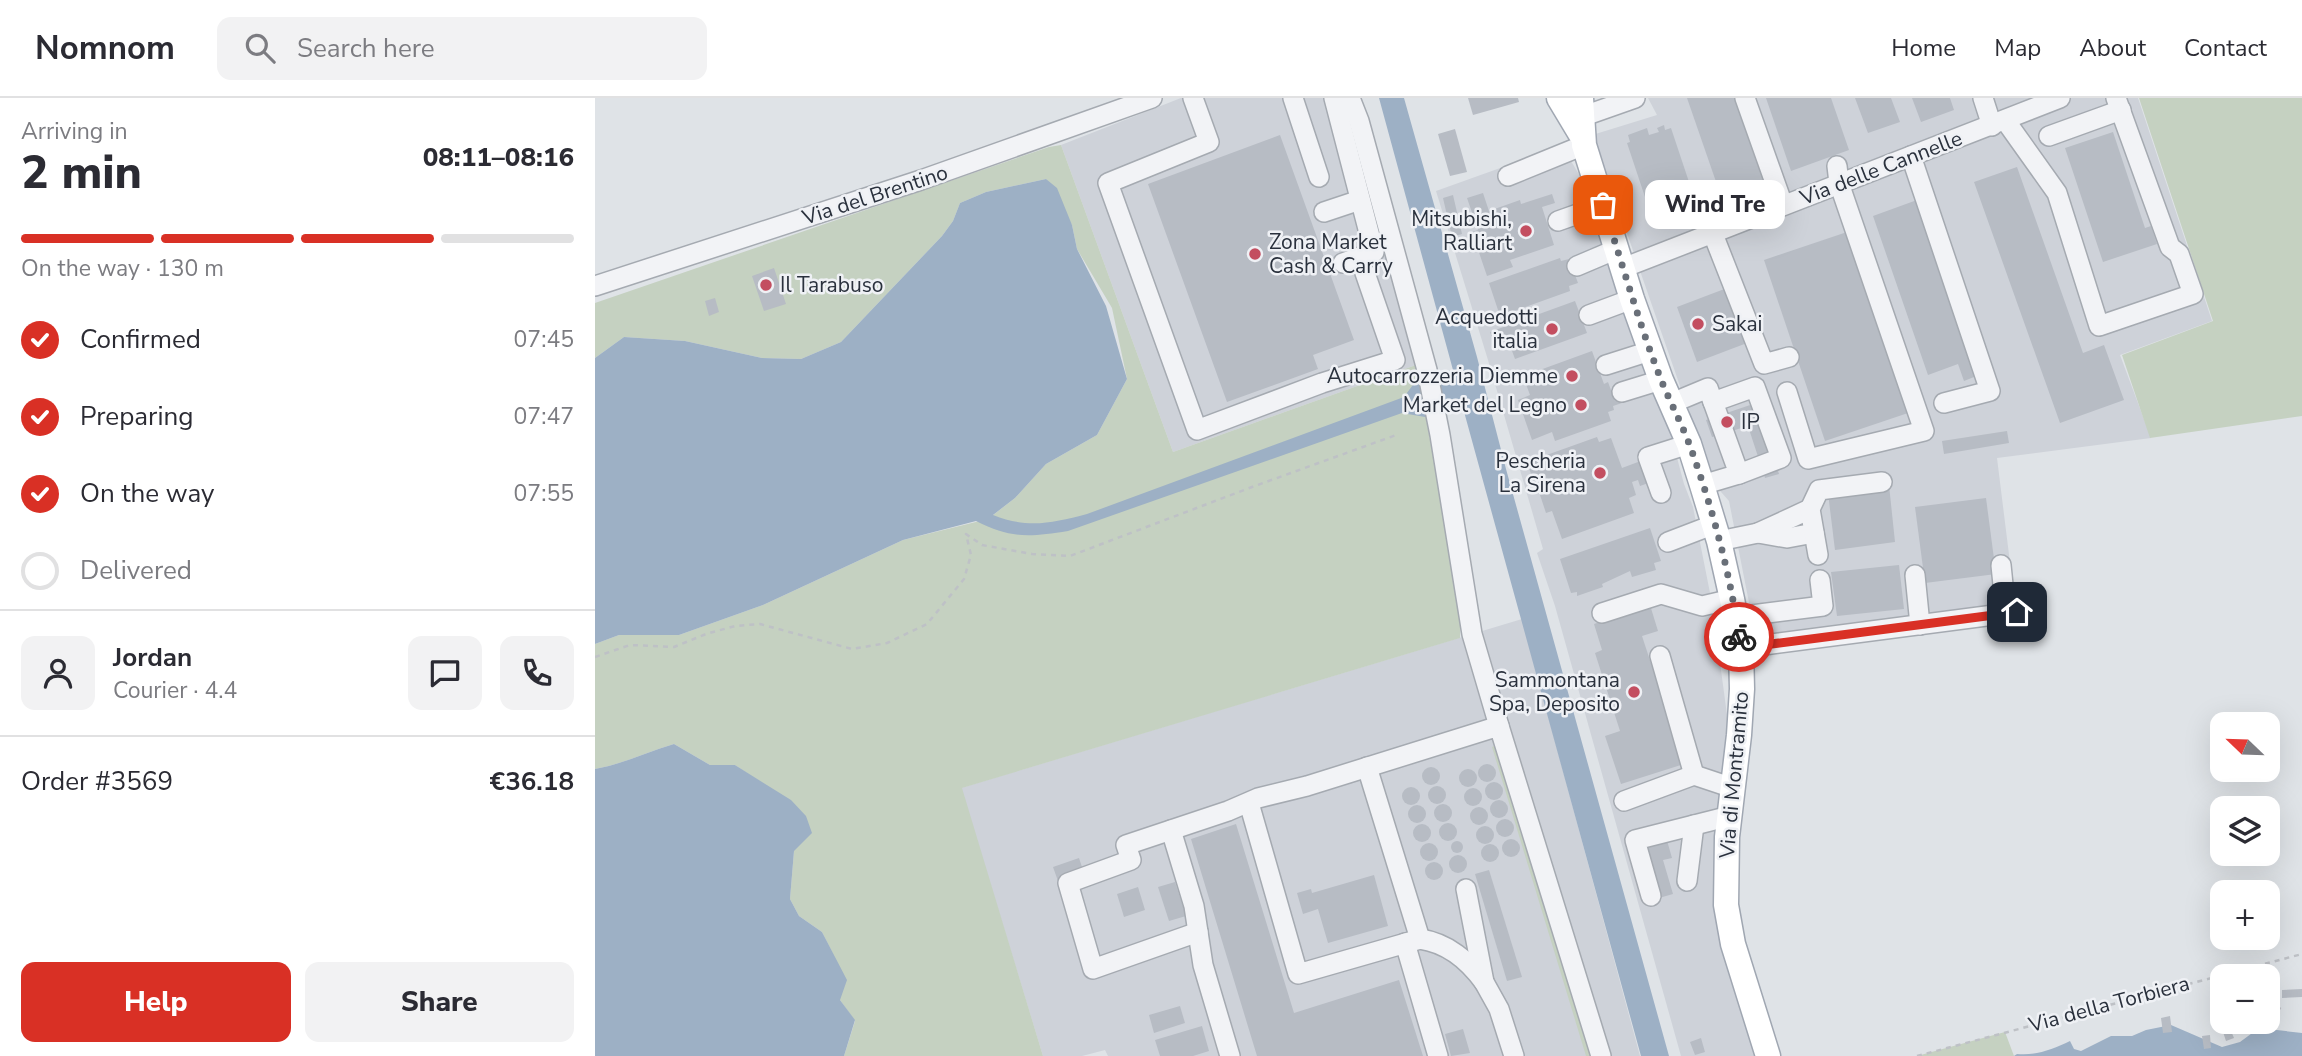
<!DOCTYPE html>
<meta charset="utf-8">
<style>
:root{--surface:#fff;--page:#f2f2f3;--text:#2b2b33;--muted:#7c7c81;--line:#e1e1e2;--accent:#d93025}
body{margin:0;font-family:"Nunito Sans",sans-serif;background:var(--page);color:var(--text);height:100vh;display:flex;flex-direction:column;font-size:26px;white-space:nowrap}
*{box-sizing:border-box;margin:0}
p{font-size:23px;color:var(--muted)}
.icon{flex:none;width:38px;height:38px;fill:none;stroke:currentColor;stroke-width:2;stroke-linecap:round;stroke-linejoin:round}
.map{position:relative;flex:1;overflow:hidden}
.side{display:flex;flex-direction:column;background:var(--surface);width:595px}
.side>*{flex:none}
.needle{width:46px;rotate:293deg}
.tools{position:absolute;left:1615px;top:614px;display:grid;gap:14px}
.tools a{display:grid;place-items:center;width:70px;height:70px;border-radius:14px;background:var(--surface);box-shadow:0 7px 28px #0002;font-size:35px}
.pin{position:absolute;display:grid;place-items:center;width:60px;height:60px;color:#fff;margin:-30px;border-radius:14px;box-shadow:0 4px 10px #0006}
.courier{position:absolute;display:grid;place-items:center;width:70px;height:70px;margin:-35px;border:5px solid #d93025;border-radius:50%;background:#fff;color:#222;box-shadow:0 2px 9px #0007}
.bubble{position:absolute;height:49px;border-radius:14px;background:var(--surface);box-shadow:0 7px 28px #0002;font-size:23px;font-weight:800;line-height:49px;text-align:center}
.head em{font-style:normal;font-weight:800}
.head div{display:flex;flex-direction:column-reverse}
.head{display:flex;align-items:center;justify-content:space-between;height:119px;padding:0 21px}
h1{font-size:46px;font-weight:800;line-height:52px}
.bar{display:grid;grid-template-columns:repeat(4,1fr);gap:10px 7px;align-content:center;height:84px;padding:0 21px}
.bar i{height:9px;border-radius:5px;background:var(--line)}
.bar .selected{background:var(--accent)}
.bar p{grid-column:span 4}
.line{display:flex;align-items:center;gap:18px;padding:0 21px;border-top:2px solid var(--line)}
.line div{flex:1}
.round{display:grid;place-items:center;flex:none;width:74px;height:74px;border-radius:14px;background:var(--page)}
ol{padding:0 21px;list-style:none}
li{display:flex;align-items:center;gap:21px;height:77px}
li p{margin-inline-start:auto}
li .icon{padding:7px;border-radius:50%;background:var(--accent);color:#fff;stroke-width:4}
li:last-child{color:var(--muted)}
li i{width:38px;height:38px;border:4px solid var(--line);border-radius:50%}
.button{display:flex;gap:14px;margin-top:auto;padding:14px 21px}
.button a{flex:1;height:80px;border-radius:14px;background:var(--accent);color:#fff;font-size:28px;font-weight:800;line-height:80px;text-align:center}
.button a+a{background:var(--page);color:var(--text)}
header{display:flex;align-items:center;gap:42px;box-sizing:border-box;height:98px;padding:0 35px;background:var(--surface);border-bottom:2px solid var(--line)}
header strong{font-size:33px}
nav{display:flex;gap:38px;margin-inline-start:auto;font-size:24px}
.search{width:490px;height:63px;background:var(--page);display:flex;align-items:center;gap:18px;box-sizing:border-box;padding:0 24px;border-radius:14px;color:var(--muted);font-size:26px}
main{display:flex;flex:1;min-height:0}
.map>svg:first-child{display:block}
.built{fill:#ced2d9}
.green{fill:#c5d1c1}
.water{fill:#9db0c5}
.building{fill:#b7bcc4}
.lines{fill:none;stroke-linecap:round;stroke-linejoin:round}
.minor-casing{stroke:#a5aab1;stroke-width:22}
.major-casing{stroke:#a0a7b2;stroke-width:27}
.path{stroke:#bec1c6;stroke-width:2.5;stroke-dasharray:5 5;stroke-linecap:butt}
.minor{stroke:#f2f3f6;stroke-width:19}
.major{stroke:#fff;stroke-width:24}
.done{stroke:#696f78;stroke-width:7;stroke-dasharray:0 12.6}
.route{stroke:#d93025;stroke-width:9}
.poi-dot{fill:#c34e60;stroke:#eff1f5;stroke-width:2.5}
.labels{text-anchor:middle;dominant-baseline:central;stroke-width:5;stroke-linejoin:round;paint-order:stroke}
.street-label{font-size:21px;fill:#2a313d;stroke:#eff1f5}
.poi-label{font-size:21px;fill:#2a313d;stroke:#eff1f5;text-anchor:end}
</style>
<header>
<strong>Nomnom</strong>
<div class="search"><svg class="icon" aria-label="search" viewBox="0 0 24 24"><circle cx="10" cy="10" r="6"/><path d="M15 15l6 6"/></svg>Search here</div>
<nav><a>Home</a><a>Map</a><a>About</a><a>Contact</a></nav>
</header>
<main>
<section class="side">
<div class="head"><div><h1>2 min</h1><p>Arriving in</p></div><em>08:11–08:16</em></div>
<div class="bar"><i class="selected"></i><i class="selected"></i><i class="selected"></i><i></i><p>On the way · 130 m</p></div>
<ol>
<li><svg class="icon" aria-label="check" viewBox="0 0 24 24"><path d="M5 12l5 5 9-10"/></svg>Confirmed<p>07:45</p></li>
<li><svg class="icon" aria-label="check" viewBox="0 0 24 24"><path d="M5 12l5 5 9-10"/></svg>Preparing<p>07:47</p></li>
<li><svg class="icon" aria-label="check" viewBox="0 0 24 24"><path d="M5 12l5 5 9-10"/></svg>On the way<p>07:55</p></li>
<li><i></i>Delivered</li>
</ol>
<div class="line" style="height:126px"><a class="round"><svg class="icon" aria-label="person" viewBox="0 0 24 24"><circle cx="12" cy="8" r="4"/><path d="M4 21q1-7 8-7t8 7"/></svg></a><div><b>Jordan</b><p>Courier · 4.4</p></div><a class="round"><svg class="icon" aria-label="chat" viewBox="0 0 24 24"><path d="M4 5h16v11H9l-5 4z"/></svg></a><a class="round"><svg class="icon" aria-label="phone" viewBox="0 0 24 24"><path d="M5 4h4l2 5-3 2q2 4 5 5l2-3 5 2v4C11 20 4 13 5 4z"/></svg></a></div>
<div class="line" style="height:91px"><div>Order #3569</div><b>€36.18</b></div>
<div class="button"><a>Help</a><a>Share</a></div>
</section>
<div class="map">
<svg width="1707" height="958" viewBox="0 0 1707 958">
<rect width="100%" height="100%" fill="#dfe3e7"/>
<g class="built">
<polygon points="586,0 747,0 821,267 578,354 466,47"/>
<polygon points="1053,0 1543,0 1617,223 1525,257 1556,340 1402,360 1420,505 1161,540 1134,403 1119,386 1009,69 994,38 1062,17"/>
<polygon points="967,48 985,78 1000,116 1068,307 1089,386 1098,409 1117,505 1139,669 1132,756 1173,958 1086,958 960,508 942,455 948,451 893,262 841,93"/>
<polygon points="927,521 1045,958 513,958 510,952 487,958 448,958 366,690"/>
</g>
<g class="green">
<polygon points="1544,0 1707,0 1707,318 1555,340 1527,257 1618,223"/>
<path d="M466,47l112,307 243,-87 45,241 -1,32 -498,150 81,268h-199l11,-35 -15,-21 -7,-46 -11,-22 -23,-16 -9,-17 4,-48 -38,-72 -21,-14h-25l-36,-21c-27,8 -51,20 -79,25v-125l24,-9h60l84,-30 140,-65 85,-21 27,-21 31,-34 51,-29 30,-56 -15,-71 -35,-59 -5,-24 -26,-46 -60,13 -26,11 -7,18 -11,15 -101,106 -40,17 -39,-1 -77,-17 -61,-4 -29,21v-55l454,-156z"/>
<polygon points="904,646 1000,958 991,958 897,649"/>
<polygon points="1410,934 1419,958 1322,958"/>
</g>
<g class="water">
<path d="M784,0h25l73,259 29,112 163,587h-28l-178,-648 -38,9 -23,-4 -334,118c-39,6 -56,8 -92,-10l-73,19 -140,65 -84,30h-60l-24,9v-286l29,-21 61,4 77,17 39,1 40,-17 101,-106 11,-15 7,-18 26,-11 60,-13 11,9 15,37 5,24 29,57 21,73 -30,56 -51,29 -31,34 -22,17c35,14 59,8 94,-1l317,-117 14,-19 35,-8z"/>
<path d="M79,646l36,21h25l56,35 15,16 6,17 -18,18 -4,48 9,17 23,16 25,48 -7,20 15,20 -11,36h-249v-287c28,-5 52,-17 79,-25z"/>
<path d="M1576,927l51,22 18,-5 19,-14 43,5v23h-288l3,-2c19,2 36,-5 53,-13l4,8 7,2 30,-15h21l14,-6z"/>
</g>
<g class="building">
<polygon points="873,0 923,0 924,4 878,17"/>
<polygon points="1092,0 1143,0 1172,86 1127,101"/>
<polygon points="1171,0 1236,0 1254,52 1196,73"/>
<polygon points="1260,0 1296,0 1305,24 1273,35"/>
<polygon points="1317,0 1355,0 1359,12 1326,24"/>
<polygon points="1069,27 1070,32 1076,30 1097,93 1053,108 1032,45 1035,44 1033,37 1052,30 1054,37 1064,34 1062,30"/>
<polygon points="860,31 872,74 855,78 843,36"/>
<polygon points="1518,34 1550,130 1556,128 1562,146 1508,164 1470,50"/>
<polygon points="685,37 759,242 718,257 723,271 632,304 553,86"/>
<polygon points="1422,69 1488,255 1509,247 1529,302 1465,325 1379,84"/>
<polygon points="888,95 894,113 925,102 926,106 957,96 960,105 947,109 959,147 915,162 918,169 892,178 877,134 883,132 872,100"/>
<polygon points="858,97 867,136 857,139 848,100"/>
<polygon points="1322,102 1384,277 1369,283 1363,266 1333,277 1278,118"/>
<polygon points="1252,134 1313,315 1230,343 1169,162"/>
<polygon points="965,160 966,163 974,161 983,185 974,188 975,193 905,218 894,185"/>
<polygon points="179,170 191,206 169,213 157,178"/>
<polygon points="1132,190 1152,245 1102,264 1082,209"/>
<polygon points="120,200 124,214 114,218 110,203"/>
<polygon points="980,203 992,235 920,261 913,242 900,247 895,234"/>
<polygon points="997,253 1009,286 1013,284 1020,303 1025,301 1027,305 1018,308 1019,312 1013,314 1016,323 960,343 957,334 937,342 923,302 935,297 928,278"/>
<polygon points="1161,305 1184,376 1170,380 1153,328 1117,339 1111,322"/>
<polygon points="1412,333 1414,345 1349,356 1347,343"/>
<polygon points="1002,339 1004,344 1016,340 1027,370 1051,361 1059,383 1045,388 1043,382 1037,384 1041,397 1034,400 1039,415 967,441 957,413 951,415 945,397 951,394 948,385 940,388 932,364"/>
<polygon points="1294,387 1300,444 1240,452 1233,395"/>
<polygon points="1391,400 1401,476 1330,485 1320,409"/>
<polygon points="1055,430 1066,463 1059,465 1061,472 1037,479 1035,473 1007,486 1008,489 982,498 982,494 976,495 965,461"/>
<polygon points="1304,467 1309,511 1242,518 1236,474"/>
<polygon points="1055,507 1063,533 1047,538 1089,666 1026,686 1010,638 1025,633 1000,555 1007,552 999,526"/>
<circle cx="892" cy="675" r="9"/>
<circle cx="836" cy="678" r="9"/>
<circle cx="873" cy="680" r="9"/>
<circle cx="899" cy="693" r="9"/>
<circle cx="842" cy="697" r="9"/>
<circle cx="816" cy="698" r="9"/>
<circle cx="878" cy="699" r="9"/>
<circle cx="904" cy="711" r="9"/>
<circle cx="848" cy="715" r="9"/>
<circle cx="822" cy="716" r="9"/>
<circle cx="884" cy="718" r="9"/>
<circle cx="910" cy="730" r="9"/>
<circle cx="853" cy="734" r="9"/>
<polygon points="641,726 699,915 804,882 828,958 662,958 596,741"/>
<circle cx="827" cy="735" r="9"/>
<circle cx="890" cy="737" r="9"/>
<polygon points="1071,739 1077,760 1068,762 1078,796 1064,800 1048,746"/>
<circle cx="916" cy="750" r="9"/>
<circle cx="862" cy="749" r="6"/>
<circle cx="834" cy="754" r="9"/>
<circle cx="895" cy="755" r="9"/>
<circle cx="863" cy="766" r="9"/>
<polygon points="484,760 489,775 463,783 458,769"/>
<circle cx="839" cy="773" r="9"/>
<polygon points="894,772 927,879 912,883 880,776"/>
<polygon points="779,777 793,828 733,845 723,811 708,816 702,795 716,791 717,795"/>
<polygon points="580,784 591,818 574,823 563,789"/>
<polygon points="543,789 550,812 529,819 522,796"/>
<polygon points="1707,891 1707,899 1687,900 1687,892"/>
<polygon points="585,908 590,925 559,935 554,917"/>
<polygon points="1575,918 1577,934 1568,935 1566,920"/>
<polygon points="607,928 614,953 598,958 565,958 560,942"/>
<polygon points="1634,928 1639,940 1631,943 1627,931"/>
<polygon points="868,931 875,955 856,958 850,936"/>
<polygon points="1615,937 1616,950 1609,951 1607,938"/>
<polygon points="1106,940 1110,954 1100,957 1095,944"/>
</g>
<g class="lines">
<defs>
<g id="minor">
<polyline points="598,0 614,44 513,85 602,332 727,285 800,262 770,175"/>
<polyline points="698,0 724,79"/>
<polyline points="739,0 779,154 748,165"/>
<polyline points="755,0 764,23 832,272 845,337 877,536 904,628"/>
<polyline points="1150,0 1188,107"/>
<polyline points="1388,0 1397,28"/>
<polyline points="986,19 1040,0"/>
<polyline points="1410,22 1462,95 1504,228 1598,196 1584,156 1575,149 1521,0"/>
<polyline points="1454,38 1526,12"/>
<polyline points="1316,58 1395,293 1349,305"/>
<polyline points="913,78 989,47"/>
<polyline points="729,114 765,102"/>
<polyline points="963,123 1008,107"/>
<polyline points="1118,136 1169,266 1194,259"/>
<polyline points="982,168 1022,151"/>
<polyline points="1028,170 1465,0"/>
<polyline points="0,188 326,82 557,0"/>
<polyline points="994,217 1037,201"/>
<polyline points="1011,267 1055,253"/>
<polyline points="1027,294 1066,282"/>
<polyline points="1192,294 1213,361 1329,333 1244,85 1242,68"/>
<polyline points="1118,304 1160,289 1186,360 1144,376"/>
<polyline points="1077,305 1113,290 1144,376 1107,387"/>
<polyline points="1066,395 1053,359 1094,346"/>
<polyline points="1163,435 1215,411"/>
<polyline points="1124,443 1163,435 1192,440 1219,435"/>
<polyline points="1073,444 1120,426"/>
<polyline points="1223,457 1215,411 1224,392 1287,384"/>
<polyline points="1406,467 1411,516"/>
<polyline points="1320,477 1325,527"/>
<polyline points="1007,515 1066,496 1107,508 1137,501"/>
<polyline points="1141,519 1228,508 1225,482"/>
<polyline points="1146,550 1422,514"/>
<polyline points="1065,558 1099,677"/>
<polyline points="772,669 825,841"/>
<polyline points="1029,703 1099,677 1138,690"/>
<path d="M654,705l49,171 122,-35c27,4 49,22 64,43"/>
<polyline points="576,732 599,808 608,867 635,958"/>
<polyline points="1092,783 1099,727"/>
<polyline points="871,791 889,884 904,911 919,958"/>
<polyline points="1056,798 1040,742 1135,718"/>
<polyline points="603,834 498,871 473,785 536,762 531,747 633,713 663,700 712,688 904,628 1006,958"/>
<polyline points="810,845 843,958"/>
</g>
<g id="major">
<polyline points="964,0 985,35"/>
<polyline points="986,0 989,47 1037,201 1066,282 1094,346 1107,387 1124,443 1137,501 1146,550 1147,591 1144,637 1132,739 1131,807 1138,846 1173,958"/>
</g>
</defs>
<use href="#minor" class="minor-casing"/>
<use href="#major" class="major-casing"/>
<g class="path">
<polyline points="0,559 35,547 79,549 111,536 140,528 165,526 257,551 292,545 332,526 369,481 376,457 371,436 387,447 437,456 475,458 657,389 804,336"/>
<polyline points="1673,903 1687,912"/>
<polyline points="1322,958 1707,856"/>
</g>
<use href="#minor" class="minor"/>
<use href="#major" class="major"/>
</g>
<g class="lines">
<path class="done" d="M1008,107c19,57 35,116 57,172 9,23 21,45 30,69 22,61 40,126 49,191"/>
<polyline class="route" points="1144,539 1146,550 1422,514"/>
</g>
<g class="poi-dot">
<circle cx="931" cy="133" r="7"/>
<circle cx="660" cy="156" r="7"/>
<circle cx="171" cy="187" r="7"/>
<circle cx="1103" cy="226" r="7"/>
<circle cx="957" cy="231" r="7"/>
<circle cx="977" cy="278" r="7"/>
<circle cx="986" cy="307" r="7"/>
<circle cx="1132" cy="324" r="7"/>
<circle cx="1005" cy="375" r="7"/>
<circle cx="1039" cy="594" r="7"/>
</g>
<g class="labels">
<g class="street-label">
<text transform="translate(1286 70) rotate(-21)">Via delle Cannelle</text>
<text transform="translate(280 97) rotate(-18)">Via del Brentino</text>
<text transform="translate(1139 677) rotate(-85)">Via di Montramito</text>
<text transform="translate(1514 906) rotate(-15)">Via della Torbiera</text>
</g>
<g class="poi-label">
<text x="917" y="121">Mitsubishi,<tspan x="917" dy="24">Ralliart</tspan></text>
<text x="674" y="144" text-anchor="start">Zona Market<tspan x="674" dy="24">Cash &amp; Carry</tspan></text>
<text x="185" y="187" text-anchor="start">Il Tarabuso</text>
<text x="943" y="219">Acquedotti<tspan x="943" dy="24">italia</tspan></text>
<text x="1117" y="226" text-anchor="start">Sakai</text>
<text x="963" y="278">Autocarrozzeria Diemme</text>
<text x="972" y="307">Market del Legno</text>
<text x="1146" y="324" text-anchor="start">IP</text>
<text x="991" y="363">Pescheria<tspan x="991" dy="24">La Sirena</tspan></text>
<text x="1025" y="582">Sammontana<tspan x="1025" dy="24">Spa, Deposito</tspan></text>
</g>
</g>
</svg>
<div class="tools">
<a><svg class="needle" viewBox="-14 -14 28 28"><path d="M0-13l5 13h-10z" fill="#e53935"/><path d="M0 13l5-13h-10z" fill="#7c7c81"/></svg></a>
<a><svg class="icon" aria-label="layers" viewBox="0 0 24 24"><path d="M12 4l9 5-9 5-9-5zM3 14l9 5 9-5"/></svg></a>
<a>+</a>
<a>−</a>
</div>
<div class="pin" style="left:1008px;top:107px;background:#ea580c"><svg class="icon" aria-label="bag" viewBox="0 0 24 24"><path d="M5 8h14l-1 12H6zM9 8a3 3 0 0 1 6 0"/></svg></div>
<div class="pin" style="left:1422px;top:514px;background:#1f2937"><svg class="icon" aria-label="home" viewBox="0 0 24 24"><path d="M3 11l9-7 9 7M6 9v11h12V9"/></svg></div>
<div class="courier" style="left:1144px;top:539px"><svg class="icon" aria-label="bike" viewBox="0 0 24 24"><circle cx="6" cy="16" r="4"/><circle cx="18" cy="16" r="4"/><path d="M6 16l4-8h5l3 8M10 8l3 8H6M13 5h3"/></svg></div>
<div class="bubble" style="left:1050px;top:82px;width:140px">Wind Tre</div>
</div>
</main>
